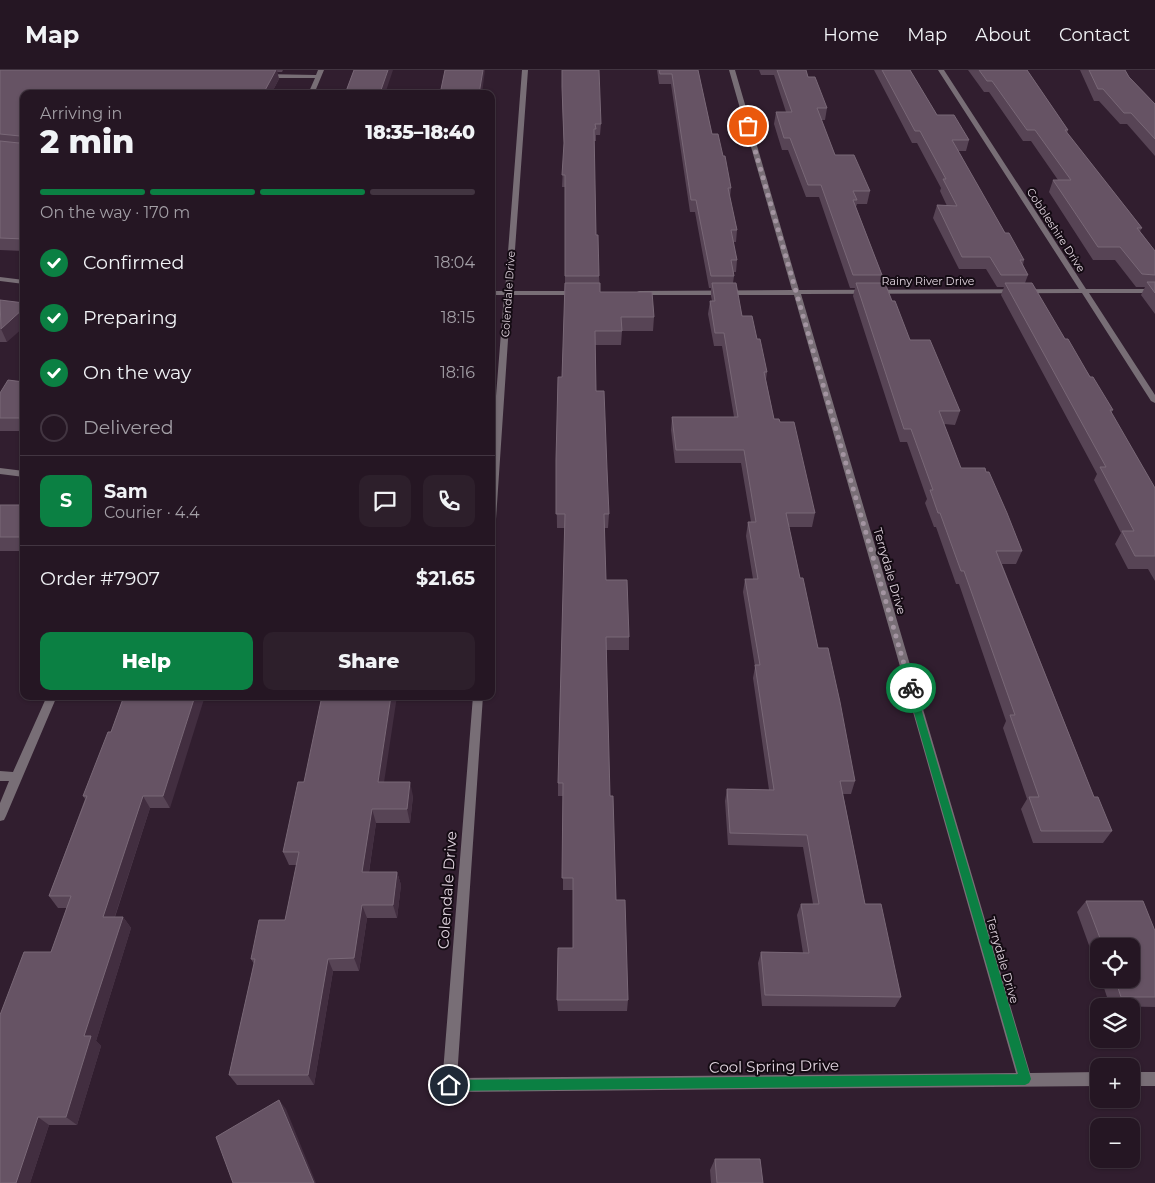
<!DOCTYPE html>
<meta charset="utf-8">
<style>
:root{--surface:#251623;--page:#2d1f2b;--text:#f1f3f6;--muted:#a39fa6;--line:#423541;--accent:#0b8043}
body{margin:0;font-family:Montserrat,sans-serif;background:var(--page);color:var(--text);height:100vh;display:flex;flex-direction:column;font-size:19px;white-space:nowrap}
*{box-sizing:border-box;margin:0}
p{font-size:16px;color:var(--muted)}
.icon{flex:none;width:28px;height:28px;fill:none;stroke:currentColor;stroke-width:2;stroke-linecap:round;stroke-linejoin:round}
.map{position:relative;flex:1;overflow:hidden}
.details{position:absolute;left:20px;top:20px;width:475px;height:610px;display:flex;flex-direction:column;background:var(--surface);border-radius:10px;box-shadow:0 1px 4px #0004,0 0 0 1px var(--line)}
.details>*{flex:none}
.buttons{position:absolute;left:1090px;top:868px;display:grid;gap:10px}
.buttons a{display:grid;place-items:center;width:50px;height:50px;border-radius:10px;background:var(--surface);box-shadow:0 1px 4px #0004,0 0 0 1px var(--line);font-size:25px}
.pin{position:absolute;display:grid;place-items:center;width:42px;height:42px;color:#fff;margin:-21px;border:2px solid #fff;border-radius:50%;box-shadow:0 1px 5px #0007}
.courier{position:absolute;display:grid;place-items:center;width:50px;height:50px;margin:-25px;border:4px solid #0b8043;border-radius:50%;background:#fff;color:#222;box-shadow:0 1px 6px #0007}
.summary em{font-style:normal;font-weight:800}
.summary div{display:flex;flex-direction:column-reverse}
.summary{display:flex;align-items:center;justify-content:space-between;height:85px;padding:0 20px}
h1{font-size:32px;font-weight:800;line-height:38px}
.bar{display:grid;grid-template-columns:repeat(4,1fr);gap:8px 5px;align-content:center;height:60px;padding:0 20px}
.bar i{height:6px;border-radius:4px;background:var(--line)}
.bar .current{background:var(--accent)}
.bar p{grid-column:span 4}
.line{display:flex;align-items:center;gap:12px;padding:0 20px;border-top:1px solid var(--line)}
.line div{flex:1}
.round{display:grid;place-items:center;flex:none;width:52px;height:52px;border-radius:10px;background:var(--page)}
ol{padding:0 20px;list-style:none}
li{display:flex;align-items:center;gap:15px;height:55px}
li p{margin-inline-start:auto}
li .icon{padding:5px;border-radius:50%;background:var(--accent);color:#fff;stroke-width:4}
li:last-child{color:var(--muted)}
li i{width:28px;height:28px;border:2px solid var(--line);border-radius:50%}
.cta{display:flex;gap:10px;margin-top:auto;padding:10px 20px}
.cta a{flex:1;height:58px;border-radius:10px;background:var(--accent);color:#fff;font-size:20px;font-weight:800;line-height:58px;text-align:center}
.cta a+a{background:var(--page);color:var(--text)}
header{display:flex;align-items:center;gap:30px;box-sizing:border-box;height:70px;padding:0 25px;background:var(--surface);border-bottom:1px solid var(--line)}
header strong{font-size:24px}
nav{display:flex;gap:28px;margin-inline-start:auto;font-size:18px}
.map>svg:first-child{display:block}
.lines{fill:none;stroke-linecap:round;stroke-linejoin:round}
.minor{fill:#786e76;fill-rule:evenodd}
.wall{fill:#574455}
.shaded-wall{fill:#422e40}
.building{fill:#665364;stroke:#796877}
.route{fill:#0b8043}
.done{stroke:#a394a1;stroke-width:5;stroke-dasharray:0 9}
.labels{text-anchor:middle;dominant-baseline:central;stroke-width:4;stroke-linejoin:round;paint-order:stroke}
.far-street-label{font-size:11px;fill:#e1d4df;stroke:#140b13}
.street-label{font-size:12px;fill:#e1d4df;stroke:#140b13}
.near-street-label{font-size:15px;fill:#e1d4df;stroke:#140b13}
</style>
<header>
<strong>Map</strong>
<nav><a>Home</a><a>Map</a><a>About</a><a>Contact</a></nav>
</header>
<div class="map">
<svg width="1155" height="1113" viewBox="0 0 1155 1113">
<rect width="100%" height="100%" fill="#311e2f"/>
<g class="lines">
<g class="minor">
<polygon points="318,0 324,0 314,24 308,24 315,8 264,8 261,6 264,4 316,5"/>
<polygon points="522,0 528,0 512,221 577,221 581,223 577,225 511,225 496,449 491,452 491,389 504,225 491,225 491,221 505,221"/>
<polygon points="729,0 735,0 799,220 1079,219 938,0 944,0 1086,219 1155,219 1155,223 1089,223 1155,325 1155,333 1151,331 1082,223 801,224 1030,1003 1099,1002 1099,1016 449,1022 444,1020 442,1015 473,626 483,626 457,1008 1016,1003 794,225 639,225 635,223 639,221 792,220"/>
<polygon points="0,207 24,210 24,214 0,211"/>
<polygon points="0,398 24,401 24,407 0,404"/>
<polygon points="47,626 57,626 6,746 4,750 0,751 0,733 9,711 0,711 0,701 13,702"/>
<rect x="1131" y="1002" width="24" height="14"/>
</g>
</g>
<g class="wall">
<polygon points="0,0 283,0 282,2 277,2 279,9 271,24 24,24 24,181 0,180"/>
<polygon points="354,0 385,24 345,24"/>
<polygon points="657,0 698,0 712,64 731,118 730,127 737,160 736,172 733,172 737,190 736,202 734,202 734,206 733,213 742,246 757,269 767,302 766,310 774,349 815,443 812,457 789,457 800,508 818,578 855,711 851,724 843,724 865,834 901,927 895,937 762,936 758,893 761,882 803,883 797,845 801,834 813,834 803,777 728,775 725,731 727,719 769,720 753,608 755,597 743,522 745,509 753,509 746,466 748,452 751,452 741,393 675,393 671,360 672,347 734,347 722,276 714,276 708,244 710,231 712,231 711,226 711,218 709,218 695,142 690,142 671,14 659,14"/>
<polygon points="759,0 806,0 808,7 827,38 825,50 821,50 835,85 870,121 867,134 857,134 856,137 882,205 880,213 892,231 910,270 960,341 955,355 944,354 961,398 1022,481 1016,494 1002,494 1094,727 1112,761 1103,773 1033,773 1021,739 1027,729 1003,658 1006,651 959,514 956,514 936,457 934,457 925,433 927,429 907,372 900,372 853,226 855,218 850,218 819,127 806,127 788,80 782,80 774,54 776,42 786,42 774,5 761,5"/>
<polygon points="874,0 910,0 937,45 969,70 966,81 958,81 1005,163 1024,190 1023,195 1028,205 1025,213 1065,269 1113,340 1111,343 1155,418 1155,511 1148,499 1128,499 1115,474 1121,463 1094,410 1097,404 1001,225 1004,217 997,217 986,199 959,199 933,148 937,135 947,136 940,121 941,118 917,73 912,73"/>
<polygon points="968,0 1027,0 1068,60 1067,63 1142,158 1140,161 1155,181 1155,244 1141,225 1145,217 1136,217 1115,190 1093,190 1049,122 1053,110 1058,110 1031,71 1023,71 989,22 984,22"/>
<polygon points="1080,0 1125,0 1129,7 1155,34 1155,86 1127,54 1120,54 1099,31 1094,31"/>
<polygon points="562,29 601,54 600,65 596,65 596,71 594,71 596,165 599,206 600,222 654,247 653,261 622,261 621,275 595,275 596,321 609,444 608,458 604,458 606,510 629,567 629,580 606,580 610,726 616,830 628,930 627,941 558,941 557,930 573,878 573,820 563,820 563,726 558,726 558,713 565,458 557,458 556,390 562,307 565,213 565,117 562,117 564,76"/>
<polygon points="0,230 7,272 0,272"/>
<polygon points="24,312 24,361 0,361 0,323"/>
<rect x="0" y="435" width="24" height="46"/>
<polygon points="124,626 170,738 150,738 115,847 123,847 131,858 96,971 101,976 77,1055 49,1055 30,1113 0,1113 51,882 67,838 58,838 49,826 85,729 83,726 111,662"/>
<polygon points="304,712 384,712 413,726 410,753 376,753 369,802 397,802 401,815 397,848 367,848 359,901 333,901 314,1015 237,1015 229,1005 254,894 251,889 285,850 297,795 289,795 283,782"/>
<polygon points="1086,831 1155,861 1155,937 1110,936 1101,909 1131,909 1131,876 1099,876 1099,903 1077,842"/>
<polygon points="715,1089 763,1113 711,1113 710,1100"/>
</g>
<g class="shaded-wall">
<polygon points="276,0 277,0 279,9 271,24 263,24"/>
<polygon points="388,0 393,0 385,24 382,24 381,20"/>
<polygon points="483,0 485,0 482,24 479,24"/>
<polygon points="24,238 24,257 7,272 1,259"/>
<polygon points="195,626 205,626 170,738 163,726"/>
<polygon points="391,626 397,626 382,726 378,712"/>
<polygon points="410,712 413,726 410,753 407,739"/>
<polygon points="143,726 150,738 111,858 103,847"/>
<polygon points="372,739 376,753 367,815 362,802"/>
<polygon points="397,802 401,815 397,848 393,835"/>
<polygon points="362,835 367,848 359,901 354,888"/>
<polygon points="123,847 131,858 96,971 101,976 77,1055 66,1047 84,966"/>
<polygon points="328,889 333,901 314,1015 308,1005"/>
<polygon points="279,1030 286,1039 316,1113 314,1113"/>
<polygon points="38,1047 49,1055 30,1113 16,1113"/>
</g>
<g class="building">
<polygon points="0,0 276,0 263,24 24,24 24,169 0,168 0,71 19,73 21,67 20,66 0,64"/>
<polygon points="354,0 388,0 381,20 376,20 374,24 345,24"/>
<polygon points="445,0 483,0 479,24 440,24"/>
<polygon points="562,0 599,0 601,54 595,54 596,59 594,59 596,165 598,165 599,206 565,206 565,105 562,105 564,73 562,17"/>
<polygon points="659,0 698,0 712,64 718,64 723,86 725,86 731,118 728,118 737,160 731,160 737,190 731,190 734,206 711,206 696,130 691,130 672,4 660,4"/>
<polygon points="777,0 806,0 808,7 815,7 827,38 817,38 835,85 854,85 870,121 853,121 857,130 853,130 882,205 853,205 821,115 808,115 790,68 784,68 776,42 792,42"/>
<polygon points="882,0 910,0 937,45 954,45 969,70 952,70 1005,163 1009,163 1024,190 1020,190 1028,205 1001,205 990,187 962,187 937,135 957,136 943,109 946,109 920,61 915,61"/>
<polygon points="979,0 1027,0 1068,60 1065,60 1142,158 1137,158 1155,181 1155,205 1142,204 1120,177 1098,177 1053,110 1071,110 1035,60 1027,60 992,11 987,11"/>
<polygon points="1089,0 1125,0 1129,7 1155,34 1155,69 1131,43 1124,43 1103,19 1098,19"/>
<polygon points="1147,212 1155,212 1155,223"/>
<polygon points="565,213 600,213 600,222 652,222 654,247 621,247 622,261 595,261 596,321 604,321 607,399 609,444 604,444 606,510 627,510 629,567 606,567 610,726 613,726 616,830 625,830 628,930 557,930 558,878 573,878 573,808 562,808 563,713 558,713 565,444 556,444 556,390 558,307 562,307"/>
<polygon points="712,213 736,213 742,246 752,246 757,269 760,269 767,302 764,302 774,349 779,349 780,352 794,352 815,443 786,443 800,508 803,508 818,578 828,578 840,632 855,711 840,711 865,834 881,834 901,927 765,925 761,882 809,883 801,834 819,834 807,765 730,763 727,719 774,720 755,595 760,595 745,509 758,509 748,452 756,452 744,380 676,380 672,347 738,347 724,263 715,263 710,231 715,231"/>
<polygon points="856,213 885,213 892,231 895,231 910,270 930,270 960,341 939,341 961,398 985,398 986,402 989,402 1007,443 1022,481 996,481 1094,727 1098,727 1112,761 1041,761 1029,727 1039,727 1010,645 1015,645 964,501 961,501 940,443 938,443 930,420 933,420 911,359 904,359"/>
<polygon points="1005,213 1032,213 1065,269 1068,269 1090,307 1093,307 1113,340 1110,340 1155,418 1155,486 1135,486 1122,461 1134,461 1100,397 1106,397"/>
<polygon points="0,230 24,233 24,238 1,259"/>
<polygon points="8,310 24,312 24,348 0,348 0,323"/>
<polygon points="0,435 24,435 22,440 24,440 24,467 0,467"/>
<polygon points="124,626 195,626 163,726 143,726 103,847 123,847 84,966 91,966 66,1047 38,1047 16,1113 0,1113 0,945 24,882 51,882 71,826 49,826 87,726 83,726 108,662 111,662"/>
<polygon points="322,626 391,626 378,712 410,712 407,739 372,739 362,802 397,802 393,835 362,835 354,888 328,889 308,1005 229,1005 255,889 251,889 259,850 285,850 299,782 283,782 298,712 304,712"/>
<polygon points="1086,831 1143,831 1155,861 1155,927 1121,927 1115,909 1131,909 1131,876 1103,876"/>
<polygon points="279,1030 314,1113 233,1113 216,1067"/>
<polygon points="715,1089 760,1089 763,1113 717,1113"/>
</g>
<polygon class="route" points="911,615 915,618 1031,1009 1029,1013 1025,1015 449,1021 445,1019 443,1015 445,1011 449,1010 1018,1004 907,618"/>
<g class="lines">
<polyline class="done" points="748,56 911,618"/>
</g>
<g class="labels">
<g class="far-street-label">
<text transform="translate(1056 160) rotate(57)">Cobbleshire Drive</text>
<text x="928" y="211">Rainy River Drive</text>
<text transform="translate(508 224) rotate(-86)">Colendale Drive</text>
</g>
<g class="street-label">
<text transform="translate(890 501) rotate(74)">Terrydale Drive</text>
<text transform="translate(1003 890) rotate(74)">Terrydale Drive</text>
</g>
<g class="near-street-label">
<text transform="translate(447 820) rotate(-86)">Colendale Drive</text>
<text transform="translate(774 996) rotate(-1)">Cool Spring Drive</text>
</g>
</g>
</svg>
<div class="buttons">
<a><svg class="icon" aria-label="locate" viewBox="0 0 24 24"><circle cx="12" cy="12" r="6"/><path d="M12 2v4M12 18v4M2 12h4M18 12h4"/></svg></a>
<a><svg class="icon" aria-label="layers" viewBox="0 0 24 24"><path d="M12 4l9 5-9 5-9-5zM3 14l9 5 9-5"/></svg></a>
<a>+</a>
<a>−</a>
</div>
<div class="pin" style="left:748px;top:56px;background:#ea580c"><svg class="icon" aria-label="bag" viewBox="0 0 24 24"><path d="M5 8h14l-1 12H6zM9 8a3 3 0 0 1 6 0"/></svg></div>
<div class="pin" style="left:449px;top:1015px;background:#1f2937"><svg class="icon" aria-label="home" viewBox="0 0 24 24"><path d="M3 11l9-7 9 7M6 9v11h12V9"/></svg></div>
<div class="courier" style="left:911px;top:618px"><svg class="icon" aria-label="bike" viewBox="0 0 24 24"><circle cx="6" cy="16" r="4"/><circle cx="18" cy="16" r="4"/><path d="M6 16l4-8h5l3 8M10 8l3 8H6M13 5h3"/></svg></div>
<section class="details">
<div class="summary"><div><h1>2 min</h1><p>Arriving in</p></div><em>18:35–18:40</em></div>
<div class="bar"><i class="current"></i><i class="current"></i><i class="current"></i><i></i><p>On the way · 170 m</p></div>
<ol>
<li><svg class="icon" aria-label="check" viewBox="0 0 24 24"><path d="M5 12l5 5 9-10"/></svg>Confirmed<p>18:04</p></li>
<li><svg class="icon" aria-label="check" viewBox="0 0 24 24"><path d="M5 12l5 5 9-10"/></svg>Preparing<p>18:15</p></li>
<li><svg class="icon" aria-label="check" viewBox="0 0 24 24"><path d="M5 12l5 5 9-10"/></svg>On the way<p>18:16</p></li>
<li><i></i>Delivered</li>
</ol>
<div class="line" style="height:90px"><b class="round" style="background:var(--accent);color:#fff">S</b><div><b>Sam</b><p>Courier · 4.4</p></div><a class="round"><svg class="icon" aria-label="chat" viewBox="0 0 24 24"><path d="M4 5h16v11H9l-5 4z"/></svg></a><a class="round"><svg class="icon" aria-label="phone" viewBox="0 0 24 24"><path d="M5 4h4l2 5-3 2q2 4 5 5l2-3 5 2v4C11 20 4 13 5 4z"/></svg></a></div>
<div class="line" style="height:65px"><div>Order #7907</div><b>$21.65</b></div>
<div class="cta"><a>Help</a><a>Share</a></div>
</section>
</div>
